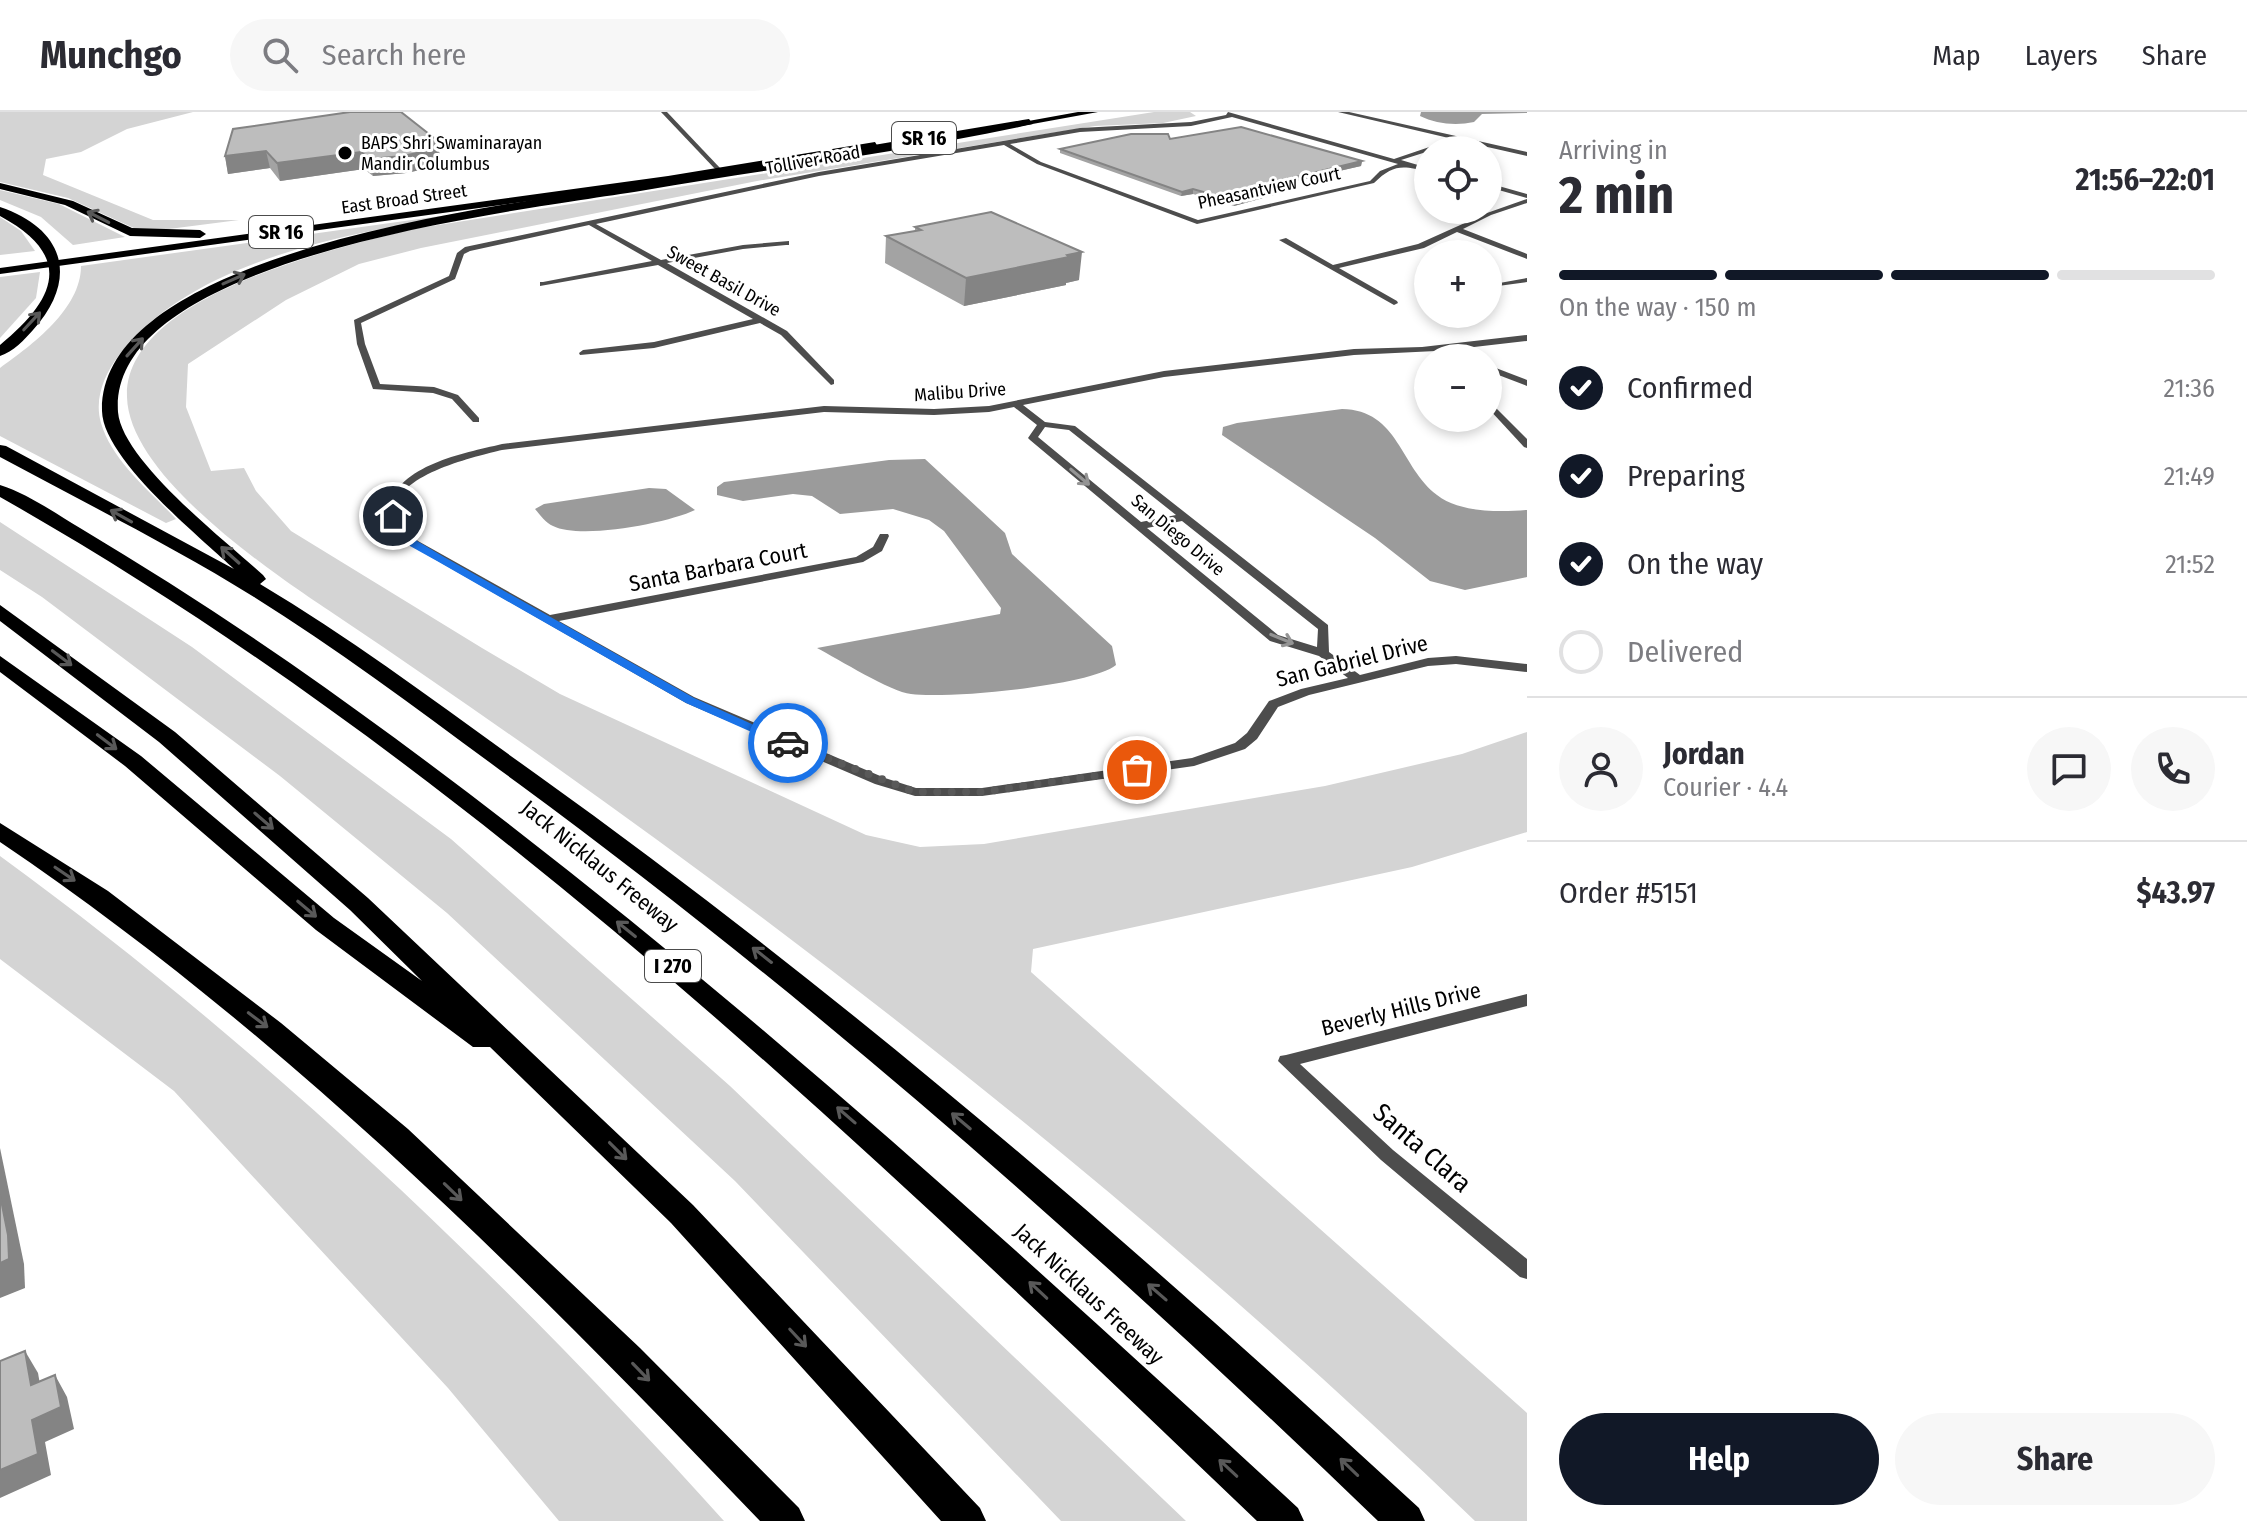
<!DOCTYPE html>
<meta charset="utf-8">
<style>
:root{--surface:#fff;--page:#f7f7f7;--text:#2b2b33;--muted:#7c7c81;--line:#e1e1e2;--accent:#111827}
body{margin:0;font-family:"Fira Sans Condensed",sans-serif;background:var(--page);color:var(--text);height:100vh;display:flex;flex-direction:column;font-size:30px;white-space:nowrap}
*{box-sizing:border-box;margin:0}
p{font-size:26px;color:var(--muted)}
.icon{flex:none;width:44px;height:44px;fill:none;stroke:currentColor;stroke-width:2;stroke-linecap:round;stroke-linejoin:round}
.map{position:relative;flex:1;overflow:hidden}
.details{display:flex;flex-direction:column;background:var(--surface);width:720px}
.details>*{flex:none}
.fabs{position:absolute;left:1414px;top:24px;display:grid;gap:16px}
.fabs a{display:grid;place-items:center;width:88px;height:88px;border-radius:50%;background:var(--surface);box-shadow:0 4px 12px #0003;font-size:40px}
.pin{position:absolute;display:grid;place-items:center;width:68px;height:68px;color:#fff;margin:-34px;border:4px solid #fff;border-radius:50%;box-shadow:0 2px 8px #0007}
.courier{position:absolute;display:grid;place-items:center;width:80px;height:80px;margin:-40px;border:6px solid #1a73e8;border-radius:50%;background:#fff;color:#222;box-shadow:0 2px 10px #0007}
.overview em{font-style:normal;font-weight:700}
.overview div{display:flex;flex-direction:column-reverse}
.overview{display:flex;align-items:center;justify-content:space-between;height:136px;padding:0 32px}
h1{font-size:52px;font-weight:700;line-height:60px}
.bar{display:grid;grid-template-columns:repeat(4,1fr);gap:12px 8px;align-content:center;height:96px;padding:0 32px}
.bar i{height:10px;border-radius:6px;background:var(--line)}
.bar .active{background:var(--accent)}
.bar p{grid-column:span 4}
.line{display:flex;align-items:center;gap:20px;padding:0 32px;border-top:2px solid var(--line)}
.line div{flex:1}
.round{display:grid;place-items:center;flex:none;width:84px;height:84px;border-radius:42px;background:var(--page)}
ol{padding:0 32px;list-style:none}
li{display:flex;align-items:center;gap:24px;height:88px}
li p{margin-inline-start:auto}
li .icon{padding:8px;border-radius:50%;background:var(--accent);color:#fff;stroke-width:4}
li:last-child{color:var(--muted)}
li i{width:44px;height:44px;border:4px solid var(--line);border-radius:50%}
.cta{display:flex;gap:16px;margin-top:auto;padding:16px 32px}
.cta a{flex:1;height:92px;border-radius:48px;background:var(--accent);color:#fff;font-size:32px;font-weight:700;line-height:92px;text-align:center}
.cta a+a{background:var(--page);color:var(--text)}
header{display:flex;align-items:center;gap:48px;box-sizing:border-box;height:112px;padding:0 40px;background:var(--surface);border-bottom:2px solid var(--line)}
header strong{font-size:38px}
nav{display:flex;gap:44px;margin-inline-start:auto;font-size:28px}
.search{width:560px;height:72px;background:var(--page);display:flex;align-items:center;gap:20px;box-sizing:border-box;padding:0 28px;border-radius:44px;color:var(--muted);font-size:30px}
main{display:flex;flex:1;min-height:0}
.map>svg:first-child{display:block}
.green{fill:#d4d4d4}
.water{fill:#9b9b9b}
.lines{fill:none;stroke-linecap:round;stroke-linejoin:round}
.minor{fill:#4d4d4d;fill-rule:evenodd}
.major{fill:#000;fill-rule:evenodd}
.highway{fill:#000;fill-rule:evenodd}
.wall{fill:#a3a3a3}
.shaded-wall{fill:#848484}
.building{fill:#bdbdbd;stroke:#848484;stroke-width:2}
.oneway{stroke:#595959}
.oneway2{stroke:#949494}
.route{fill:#1a73e8}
.done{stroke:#595959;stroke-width:8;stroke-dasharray:0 14.4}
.poi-dot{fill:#000;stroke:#fff;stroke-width:3}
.labels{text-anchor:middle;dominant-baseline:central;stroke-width:6;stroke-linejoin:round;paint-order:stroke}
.far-poi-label{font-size:18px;fill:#000;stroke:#fff;text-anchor:start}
.far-street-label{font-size:18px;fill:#000;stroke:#fff}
.shield{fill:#fff;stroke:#4c4c4c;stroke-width:2}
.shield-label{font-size:20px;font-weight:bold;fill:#000}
.street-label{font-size:22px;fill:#000;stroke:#fff}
.near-street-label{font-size:26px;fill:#000;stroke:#fff}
</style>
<header>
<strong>Munchgo</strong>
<div class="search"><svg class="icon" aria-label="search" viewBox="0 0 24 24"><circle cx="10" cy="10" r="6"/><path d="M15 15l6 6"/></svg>Search here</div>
<nav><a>Map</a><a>Layers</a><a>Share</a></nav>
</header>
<main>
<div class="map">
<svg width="1527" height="1409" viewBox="0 0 1527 1409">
<rect width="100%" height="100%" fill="#fff"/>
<g class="green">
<polygon points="0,0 193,0 127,17 81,40 46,47 43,63 153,108 239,108 161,118 136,117 68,86 0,70"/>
<path d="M1154,0h36l6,4 -33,7 -68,3 -338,55 -336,67 -62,16 -73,36 -98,64 -2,43 25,64 33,-3 12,23 35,40 191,117 78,46 306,141 54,12 64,-3 341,-58 137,-32 65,-22v100l-115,35 -379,82 -2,23 496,441v108h-52c-348,-335 -732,-632 -1132,-901 -63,-42 -214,-141 -216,-223 -3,-102 211,-149 286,-168z"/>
<polygon points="0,78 59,92 125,125 73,133 41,105 0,88"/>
<path d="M505,95c-124,22 -304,42 -386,148 -15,20 -25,44 -18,68 11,38 49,68 75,96l-10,4 -166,-87v-68c32,-23 81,-59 81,-102z"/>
<polygon points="0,105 21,119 35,139 0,143"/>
<polygon points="40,160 36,186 0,226 0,165"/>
<polygon points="0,410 192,535 451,727 730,974 1186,1409 1061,1409 735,1069 447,801 280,664 42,485 0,458"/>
<path d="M0,744c265,193 505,422 724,665h-165l-111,-133 -274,-297 -174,-132z"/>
</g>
<g class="water">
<path d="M1421,0h106v1l-45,1 -8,8c-18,4 -38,2 -54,-6z"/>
<path d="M1342,297c57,1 58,58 95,86 23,18 63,17 90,15v67l-62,13 -35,-9 -55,-43 -153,-103 1,-8 14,-4z"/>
<path d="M925,347l80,74 7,21 100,92 4,19c-26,21 -169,34 -205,29 -20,-2 -73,-35 -94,-46l183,-34 1,-6 -57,-77 -15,-11 -36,-11 -53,5 -28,-18 -19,-2 -50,7 -26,-6v-8l7,-5 165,-22z"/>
<path d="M649,376l17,1 29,21c-27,13 -114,30 -142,16 -7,-3 -13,-11 -18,-17l9,-5z"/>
</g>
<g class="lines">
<g class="minor">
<polygon points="661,0 667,0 720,56 720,58 716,58"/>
<path d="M1228,0l166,47 59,-20 -115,-27h11l178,40v4l-66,-15 -60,19 27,8v4c-25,-7 -35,-8 -54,11l-177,41 -160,-60 -33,-19 -185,31 -223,48 65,36 82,-15 46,-4v4h-3l-43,4 -76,14 120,68 47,49v4l-3,1 -50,-50 -21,-12 -106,25 -74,7 -1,-2 4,-3 71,-8 99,-23 -95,-54 -118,21v-4h3l109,-21 -63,-36 -119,26 -6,3 -9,25 -94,44 4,21 15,40 54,3 24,8 21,23v4h-6l-21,-23 -19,-6 -60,-4 -16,-45 -3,-24 95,-44 8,-23 8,-6 354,-75 261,-44 111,-6 35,-7zM1232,5l166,47 -18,7 -10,10 -172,39 -157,-58 -31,-18 70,-12 111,-6z"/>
<polygon points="1488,71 1527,82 1527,86 1488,75"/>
<polygon points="1527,87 1527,91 1491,103 1463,117 1527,142 1527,147 1457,120 1424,136 1339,156 1397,189 1398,191 1394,193 1279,128 1286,126 1333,153 1418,132 1487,101"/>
<polygon points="1527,166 1527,170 1498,174 1494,172"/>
<path d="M1527,223v6l-79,9 19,8h-12l-19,-7 -82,4 -190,22 -141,28 22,17 30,4 253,199 1,27 31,23 68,-17 28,-2 71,8v8l-71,-8 -28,2 -119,29 -31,12 -21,32 -12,10 -51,17 -212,30h-67l-40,-12 -189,-81 -276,-158 -17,-18 -7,-18c15,-45 75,-55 116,-65l322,-38 110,3 55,-3 175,-35 190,-22 68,-2zM1014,295l23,18 -9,13 2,2 240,201 49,15 29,22 -47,11 -32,12 -22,32 -12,10 -43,15 -210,30h-66l-31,-10 -191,-81 -135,-76 304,-59 19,-11 7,-15 -1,-2h-8l-7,13 -17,10 -306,58 -132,-74c-9,-9 -21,-18 -21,-31 -3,-35 80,-54 105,-60l322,-38 110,3 55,-3zM1045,315l24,3 107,85 -35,7 -103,-85zM1182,409l136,108 -1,18 -39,-12 -131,-107z"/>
<polygon points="1488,253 1527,268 1527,274 1488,259"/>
<polygon points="1488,288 1527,327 1527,336 1524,335 1488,296"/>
<polygon points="1527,882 1527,894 1300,952 1393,1038 1527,1147 1527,1167 1520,1165 1381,1048 1278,949 1280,944 1286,943"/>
</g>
<g class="major">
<polygon points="1078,0 1098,0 1005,17 1001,14"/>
<polygon points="875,30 878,35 668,70 0,162 0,156 668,64"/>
</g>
<g class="highway">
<path d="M1029,7l4,5c-128,28 -259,44 -387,66 -111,19 -539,63 -528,222 4,49 109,130 145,163l3,4 -6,5c96,57 185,125 276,190 312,223 601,474 883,734l6,13h-47c-272,-262 -554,-513 -859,-737 -87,-64 -174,-130 -265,-187 -82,-51 -169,-94 -254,-140v-12l6,1 228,123c-34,-32 -131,-110 -132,-158 -3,-168 443,-211 564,-231 121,-20 242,-41 363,-61z"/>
<polygon points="0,71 73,89 132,116 200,118 206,122 200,126 130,124 65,93 0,77"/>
<path d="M0,95c65,22 79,72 33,123 -8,9 -20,22 -33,26v-11c57,-47 74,-89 0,-129z"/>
<path d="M0,373c28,9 55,28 80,43 72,43 142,88 210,135 361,252 685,548 1008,845l6,13h-47c-389,-372 -785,-757 -1257,-1024z"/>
<polygon points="0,493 175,620 368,786 693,1093 980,1396 986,1409 941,1409 671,1111 490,935 473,935 316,818 125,654 0,560 0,544 141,644 334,806 422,869 350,798 159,630 0,509"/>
<path d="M0,711l108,68 173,132 127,106 232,219 159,160 6,13h-45c-236,-247 -476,-487 -760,-679z"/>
</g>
</g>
<g class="wall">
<polygon points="350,0 440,46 432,47 434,55 406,61 373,64 364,57 280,69 270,56 228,62 225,44"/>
<polygon points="1170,27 1362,49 1361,54 1287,71 1293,73 1292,78 1234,94 1193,82 1181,84 1060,41 1060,37"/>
<polygon points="915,115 1079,168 1066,171 1066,173 964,194 885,151 886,124 915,119"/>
</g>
<g class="shaded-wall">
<polygon points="438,29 440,46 432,47 434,55 406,61 373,64 370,47 423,31"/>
<polygon points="266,39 270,56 228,62 225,44"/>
<polygon points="361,40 364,57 280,69 277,51"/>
<polygon points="1362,49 1361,54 1278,73 1279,69"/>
<polygon points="1293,73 1292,78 1234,94 1235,89"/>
<polygon points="1193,77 1193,82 1181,84 1182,80"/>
<polygon points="1082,140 1079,168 1066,171 1066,173 964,194 966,166"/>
<polygon points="0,1036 24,1152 25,1176 0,1186"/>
<polygon points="25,1239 38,1261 44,1295 31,1273"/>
<polygon points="55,1263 67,1285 74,1317 45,1330 51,1363 0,1386 0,1358 32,1308"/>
</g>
<g class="building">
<polygon points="350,0 401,0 438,29 423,31 431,38 403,44 370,47 361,40 277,51 266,39 225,44 233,17"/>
<polygon points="1241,15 1362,49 1279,69 1293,73 1235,89 1193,77 1182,80 1060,37 1131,22 1168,22 1170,27"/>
<polygon points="991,100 1082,140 1067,143 1069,145 966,166 886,124 921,118 915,115"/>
<polygon points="0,1083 8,1123 9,1147 0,1151"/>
<polygon points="25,1239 31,1273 55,1263 61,1295 32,1308 38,1342 0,1358 0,1249"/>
</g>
<defs><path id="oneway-shaft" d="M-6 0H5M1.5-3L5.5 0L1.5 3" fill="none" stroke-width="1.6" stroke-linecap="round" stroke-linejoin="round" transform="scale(2)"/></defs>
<g class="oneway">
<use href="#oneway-shaft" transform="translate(98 105) rotate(-153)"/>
<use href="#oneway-shaft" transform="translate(234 167) rotate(-24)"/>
<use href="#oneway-shaft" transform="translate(32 209) rotate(-47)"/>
<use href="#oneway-shaft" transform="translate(135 235) rotate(-48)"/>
<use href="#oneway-shaft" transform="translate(121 404) rotate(-151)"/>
<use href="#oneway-shaft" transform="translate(230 443) rotate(-138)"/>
<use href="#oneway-shaft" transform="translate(62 546) rotate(37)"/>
<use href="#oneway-shaft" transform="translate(107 630) rotate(37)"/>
<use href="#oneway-shaft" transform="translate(264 709) rotate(41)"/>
<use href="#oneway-shaft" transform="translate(65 762) rotate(34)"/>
<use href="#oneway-shaft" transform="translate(307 797) rotate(40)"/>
<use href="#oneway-shaft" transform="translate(626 817) rotate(-141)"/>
<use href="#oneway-shaft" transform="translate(762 843) rotate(-142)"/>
<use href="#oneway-shaft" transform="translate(258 908) rotate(37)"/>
<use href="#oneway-shaft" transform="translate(846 1003) rotate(-139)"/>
<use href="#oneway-shaft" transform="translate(961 1009) rotate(-140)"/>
<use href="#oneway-shaft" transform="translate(618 1039) rotate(45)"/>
<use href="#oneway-shaft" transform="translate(453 1080) rotate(44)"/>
<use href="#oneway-shaft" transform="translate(1038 1178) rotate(-137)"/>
<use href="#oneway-shaft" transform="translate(1157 1180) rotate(-139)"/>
<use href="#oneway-shaft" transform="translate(798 1226) rotate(47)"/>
<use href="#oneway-shaft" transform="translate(641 1260) rotate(46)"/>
<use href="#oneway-shaft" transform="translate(1349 1355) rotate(-136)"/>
<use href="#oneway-shaft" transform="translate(1228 1356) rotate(-137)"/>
</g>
<g class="oneway2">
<use href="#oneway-shaft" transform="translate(1080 365) rotate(40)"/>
<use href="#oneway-shaft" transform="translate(1282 527) rotate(22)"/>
</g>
<polygon class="route" points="393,401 417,429 444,445 694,586 794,631 783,634 686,591 437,449 410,434 388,404"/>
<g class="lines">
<polyline class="done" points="788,631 915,680 982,680 1137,658"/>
</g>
<circle class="poi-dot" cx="345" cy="41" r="8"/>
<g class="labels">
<g class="far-poi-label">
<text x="361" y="31">BAPS Shri Swaminarayan<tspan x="361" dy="21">Mandir Columbus</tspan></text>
</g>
<g class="far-street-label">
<text transform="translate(813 48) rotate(-10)">Tolliver Road</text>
<text transform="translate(1269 76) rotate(-12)">Pheasantview Court</text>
<text transform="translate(404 87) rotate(-8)">East Broad Street</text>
<text transform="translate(724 169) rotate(29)">Sweet Basil Drive</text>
<text transform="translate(960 280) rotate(-4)">Malibu Drive</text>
<text transform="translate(1178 423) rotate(40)">San Diego Drive</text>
</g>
<g class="shield">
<rect x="892" y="10" width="64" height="32" rx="6"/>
<rect x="249" y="104" width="64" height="32" rx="6"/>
<rect x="645" y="838" width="56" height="32" rx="6"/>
</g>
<g class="shield-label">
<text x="924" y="26">SR 16</text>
<text x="281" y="120">SR 16</text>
<text x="673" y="854">I 270</text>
</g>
<g class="street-label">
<text transform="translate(718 455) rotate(-11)">Santa Barbara Court</text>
<text transform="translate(1352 549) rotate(-14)">San Gabriel Drive</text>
<text transform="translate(600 754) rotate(39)">Jack Nicklaus Freeway</text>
<text transform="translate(1401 897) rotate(-14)">Beverly Hills Drive</text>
<text transform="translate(1089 1182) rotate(43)">Jack Nicklaus Freeway</text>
</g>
<g class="near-street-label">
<text transform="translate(1422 1036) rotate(41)">Santa Clara</text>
</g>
</g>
</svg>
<div class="fabs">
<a><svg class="icon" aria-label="locate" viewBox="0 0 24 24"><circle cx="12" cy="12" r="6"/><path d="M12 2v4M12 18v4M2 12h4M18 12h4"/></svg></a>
<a>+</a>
<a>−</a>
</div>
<div class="pin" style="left:1137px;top:658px;background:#ea580c"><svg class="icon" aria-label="bag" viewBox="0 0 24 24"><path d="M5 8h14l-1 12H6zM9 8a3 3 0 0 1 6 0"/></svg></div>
<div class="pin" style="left:393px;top:404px;background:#1f2937"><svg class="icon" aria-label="home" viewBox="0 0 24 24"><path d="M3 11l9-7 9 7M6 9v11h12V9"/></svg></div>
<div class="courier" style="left:788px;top:631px"><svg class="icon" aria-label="car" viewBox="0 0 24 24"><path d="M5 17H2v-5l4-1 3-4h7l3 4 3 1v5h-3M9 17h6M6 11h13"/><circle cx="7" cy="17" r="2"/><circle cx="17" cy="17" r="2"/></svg></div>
</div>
<section class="details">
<div class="overview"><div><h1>2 min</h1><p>Arriving in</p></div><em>21:56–22:01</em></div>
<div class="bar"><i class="active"></i><i class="active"></i><i class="active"></i><i></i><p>On the way · 150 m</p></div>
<ol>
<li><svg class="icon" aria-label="check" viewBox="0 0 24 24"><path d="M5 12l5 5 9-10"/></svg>Confirmed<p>21:36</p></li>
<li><svg class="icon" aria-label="check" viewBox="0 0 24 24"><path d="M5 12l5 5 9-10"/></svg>Preparing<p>21:49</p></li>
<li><svg class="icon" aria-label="check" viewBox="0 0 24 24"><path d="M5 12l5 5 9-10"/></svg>On the way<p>21:52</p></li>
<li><i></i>Delivered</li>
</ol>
<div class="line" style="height:144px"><a class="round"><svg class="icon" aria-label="person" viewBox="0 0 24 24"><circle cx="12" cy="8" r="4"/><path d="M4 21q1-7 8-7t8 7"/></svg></a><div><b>Jordan</b><p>Courier · 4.4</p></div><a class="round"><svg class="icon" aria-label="chat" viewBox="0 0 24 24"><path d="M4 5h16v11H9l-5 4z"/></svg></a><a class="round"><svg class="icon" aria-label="phone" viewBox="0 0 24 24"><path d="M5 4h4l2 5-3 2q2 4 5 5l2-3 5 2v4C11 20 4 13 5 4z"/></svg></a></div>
<div class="line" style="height:104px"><div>Order #5151</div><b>$43.97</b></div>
<div class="cta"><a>Help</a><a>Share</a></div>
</section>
</main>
